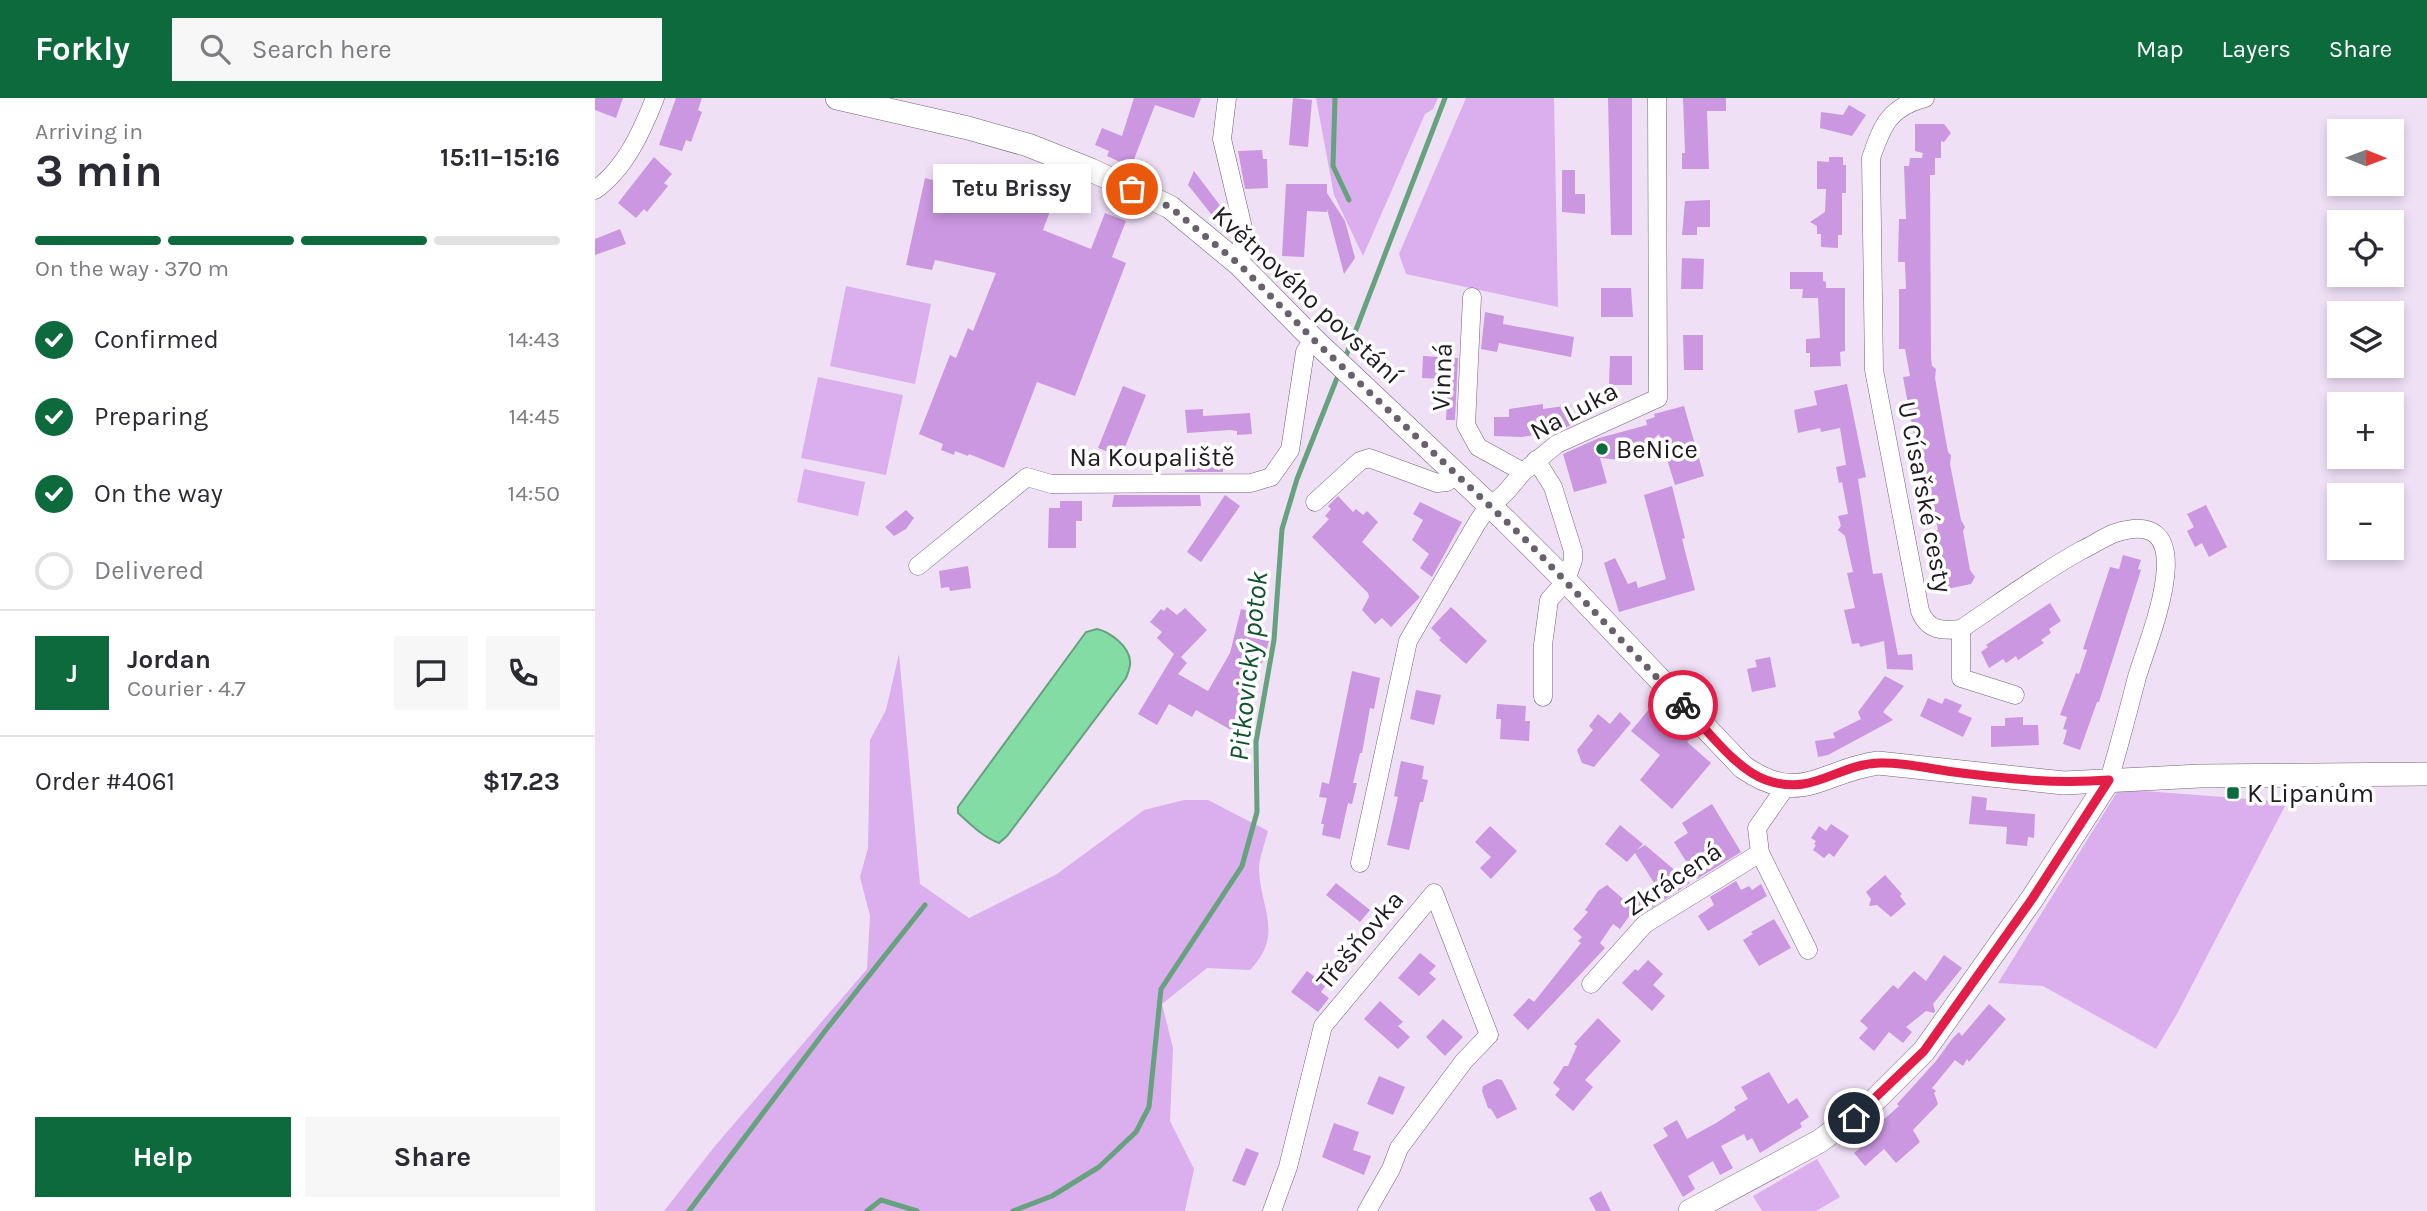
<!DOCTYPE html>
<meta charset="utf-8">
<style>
:root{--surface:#fff;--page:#f7f7f7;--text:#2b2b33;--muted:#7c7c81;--line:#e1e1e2;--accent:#0d6a3d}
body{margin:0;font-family:Karla,sans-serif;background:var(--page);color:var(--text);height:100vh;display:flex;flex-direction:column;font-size:26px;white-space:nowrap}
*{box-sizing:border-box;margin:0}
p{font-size:23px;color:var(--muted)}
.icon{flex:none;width:38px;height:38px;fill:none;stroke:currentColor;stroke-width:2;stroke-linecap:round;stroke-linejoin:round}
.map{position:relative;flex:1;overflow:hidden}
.sheet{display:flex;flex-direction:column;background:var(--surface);width:595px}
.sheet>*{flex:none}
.needle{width:46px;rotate:91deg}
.buttons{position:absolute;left:1732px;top:21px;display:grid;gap:14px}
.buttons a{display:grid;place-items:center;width:77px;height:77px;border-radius:0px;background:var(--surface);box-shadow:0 4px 10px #0003;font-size:35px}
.pin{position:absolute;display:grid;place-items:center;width:60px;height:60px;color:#fff;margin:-30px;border:4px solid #fff;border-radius:50%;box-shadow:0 2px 7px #0007}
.courier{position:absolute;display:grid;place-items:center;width:70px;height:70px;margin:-35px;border:5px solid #e11d48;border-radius:50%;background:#fff;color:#222;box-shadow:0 2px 9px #0007}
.bubble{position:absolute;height:49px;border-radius:0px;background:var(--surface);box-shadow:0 4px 10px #0003;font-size:23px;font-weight:700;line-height:49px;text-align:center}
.headline em{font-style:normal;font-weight:700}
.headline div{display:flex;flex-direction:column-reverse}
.headline{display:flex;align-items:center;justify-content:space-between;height:119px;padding:0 35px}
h1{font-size:46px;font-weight:700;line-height:52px}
.bar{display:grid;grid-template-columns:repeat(4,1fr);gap:10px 7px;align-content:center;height:84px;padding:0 35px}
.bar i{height:9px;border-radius:5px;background:var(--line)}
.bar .current{background:var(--accent)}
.bar p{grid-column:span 4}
.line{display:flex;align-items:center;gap:18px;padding:0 35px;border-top:2px solid var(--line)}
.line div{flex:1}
.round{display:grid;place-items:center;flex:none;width:74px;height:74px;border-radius:0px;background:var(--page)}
ol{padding:0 35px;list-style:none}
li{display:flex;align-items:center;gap:21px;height:77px}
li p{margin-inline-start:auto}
li .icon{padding:7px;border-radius:50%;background:var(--accent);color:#fff;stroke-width:4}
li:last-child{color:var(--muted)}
li i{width:38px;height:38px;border:4px solid var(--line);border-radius:50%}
.cta{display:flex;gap:14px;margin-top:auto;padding:14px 35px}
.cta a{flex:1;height:80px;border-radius:0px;background:var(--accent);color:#fff;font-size:28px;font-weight:700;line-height:80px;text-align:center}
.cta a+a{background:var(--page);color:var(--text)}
header{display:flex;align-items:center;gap:42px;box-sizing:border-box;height:98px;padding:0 35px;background:var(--accent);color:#fff}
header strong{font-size:33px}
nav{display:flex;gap:38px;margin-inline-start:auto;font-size:24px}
.search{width:490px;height:63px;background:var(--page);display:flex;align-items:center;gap:18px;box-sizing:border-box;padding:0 24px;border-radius:0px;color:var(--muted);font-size:26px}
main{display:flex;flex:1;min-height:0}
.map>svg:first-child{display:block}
.green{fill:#dbaeee}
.water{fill:#83dca4;stroke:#65a27d;stroke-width:2}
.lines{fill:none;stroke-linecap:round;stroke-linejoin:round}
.stream{stroke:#65a27d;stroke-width:5}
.building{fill:#cb97e0}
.minor-casing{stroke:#706376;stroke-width:19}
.tertiary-casing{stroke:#706376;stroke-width:24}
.minor{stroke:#fff;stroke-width:18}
.tertiary{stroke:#fff;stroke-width:23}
.done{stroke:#68606c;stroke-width:7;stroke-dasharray:0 12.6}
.route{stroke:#e11d48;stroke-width:9}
.poi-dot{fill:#0d6a3d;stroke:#fff;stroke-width:2.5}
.labels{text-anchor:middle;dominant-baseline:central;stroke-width:7;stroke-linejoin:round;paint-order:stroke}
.street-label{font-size:26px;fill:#201b22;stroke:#fff}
.poi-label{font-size:26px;fill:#201b22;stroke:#fff;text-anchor:start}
.water-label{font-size:28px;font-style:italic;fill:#0e5330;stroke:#fff}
</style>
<header>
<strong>Forkly</strong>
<div class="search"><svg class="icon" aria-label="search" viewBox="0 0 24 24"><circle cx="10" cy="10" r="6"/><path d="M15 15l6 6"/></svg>Search here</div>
<nav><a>Map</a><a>Layers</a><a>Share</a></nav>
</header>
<main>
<section class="sheet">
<div class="headline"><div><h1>3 min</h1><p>Arriving in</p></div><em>15:11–15:16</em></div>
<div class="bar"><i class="current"></i><i class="current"></i><i class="current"></i><i></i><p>On the way · 370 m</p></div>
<ol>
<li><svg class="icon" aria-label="check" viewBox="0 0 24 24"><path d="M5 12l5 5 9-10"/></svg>Confirmed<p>14:43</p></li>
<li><svg class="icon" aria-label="check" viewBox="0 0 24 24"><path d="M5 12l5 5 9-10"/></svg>Preparing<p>14:45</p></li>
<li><svg class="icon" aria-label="check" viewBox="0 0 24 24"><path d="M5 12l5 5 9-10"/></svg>On the way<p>14:50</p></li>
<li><i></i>Delivered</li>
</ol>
<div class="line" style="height:126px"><b class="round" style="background:var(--accent);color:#fff">J</b><div><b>Jordan</b><p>Courier · 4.7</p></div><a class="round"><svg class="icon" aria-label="chat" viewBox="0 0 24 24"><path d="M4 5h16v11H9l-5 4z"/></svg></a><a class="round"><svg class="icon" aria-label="phone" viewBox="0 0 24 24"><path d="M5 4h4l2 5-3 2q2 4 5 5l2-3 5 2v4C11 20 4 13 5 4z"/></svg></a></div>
<div class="line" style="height:91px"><div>Order #4061</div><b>$17.23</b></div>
<div class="cta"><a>Help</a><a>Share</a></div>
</section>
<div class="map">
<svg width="1832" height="1113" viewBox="0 0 1832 1113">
<rect width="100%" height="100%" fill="#efe0f6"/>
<g class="green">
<polygon points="721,0 843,0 838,11 830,16 768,158 739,97"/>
<polygon points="871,0 959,0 963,209 811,176 804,156"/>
<polygon points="251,188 336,206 320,286 235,268"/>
<polygon points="223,279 308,297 291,377 206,360"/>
<polygon points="209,371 270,384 263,418 202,404"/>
<path d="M304,556l21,230 49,34 88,-44 87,-64 40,-10h24l60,31c-3,12 -9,27 -9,39 2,41 25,64 -9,100l-43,-2 -45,36 11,44 -3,73 24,48 -9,42h-521l51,-65 152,-177 3,-53 -10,-39 8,-29 2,-108 16,-30z"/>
<polygon points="1524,691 1692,704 1582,916 1561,951 1448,888 1403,885"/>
<polygon points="1222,1061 1245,1099 1221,1113 1167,1113 1158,1098"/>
</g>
<path class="water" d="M502,531c13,3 32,17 33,32 1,5 -2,12 -4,17l-119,158 -8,7c-16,-6 -29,-19 -41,-30v-6l128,-175z"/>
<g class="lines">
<g class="stream">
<polyline points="740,0 738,68 754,102"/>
<polyline points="749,263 850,0"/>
<polyline points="94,1113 230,933 330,807"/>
<polyline points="272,1113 286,1102 322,1113"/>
<polyline points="418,1113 457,1098 504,1069 541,1034 554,1009 566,891 647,768 662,714 661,644 679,542 687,431 702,381 744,275"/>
</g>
</g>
<g class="building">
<polygon points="0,0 28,0 21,20 0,12"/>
<polygon points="81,0 107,0 103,12 107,14 96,44 91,42 87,53 64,47"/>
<polygon points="539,0 606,0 599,20 560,7 536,69 512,58 514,53 500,47 507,30 527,38"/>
<polygon points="698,0 717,2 713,49 694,47"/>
<polygon points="1013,0 1037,0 1037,137 1016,137"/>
<polygon points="1088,0 1131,0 1131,13 1112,13 1114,71 1087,71 1087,55 1090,55"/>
<polygon points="1254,7 1271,17 1257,38 1225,30 1226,14 1248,17"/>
<polygon points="1320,26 1349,26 1356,35 1349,44 1346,43 1346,60 1340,60 1340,77 1335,77 1336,260 1337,268 1341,271 1340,280 1349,332 1353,354 1356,357 1355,366 1366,422 1370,429 1368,433 1375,472 1380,479 1376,486 1347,492 1336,433 1343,432 1338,406 1330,407 1323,365 1330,363 1324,337 1319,338 1308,279 1315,278 1310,251 1304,251 1304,191 1311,191 1310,164 1303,164 1304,121 1311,121 1309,68 1314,68 1315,60 1327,60 1328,55 1320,53"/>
<polygon points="667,52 668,61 672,61 673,90 650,91 643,53"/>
<polygon points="59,59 77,76 69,85 73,88 52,114 49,111 41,120 23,105"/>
<polygon points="1234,59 1248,59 1248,67 1251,67 1251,95 1247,95 1247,137 1243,137 1243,150 1226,149 1226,136 1222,136 1222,128 1215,124 1230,114 1231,91 1222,91 1222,63 1234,64"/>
<polygon points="967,72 980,72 980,96 990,96 990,116 967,114"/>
<polygon points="599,73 633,118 624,126 593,87"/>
<polygon points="330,80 391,96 390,99 427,107 437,81 463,92 448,132 496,151 510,115 531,123 517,159 531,165 480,298 442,284 409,370 374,356 373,358 360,353 359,357 346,352 348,346 324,336 355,257 361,260 373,230 378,233 401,175 340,162 337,172 311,167"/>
<polygon points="691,86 732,86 732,95 750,123 760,160 749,176 732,111 732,114 712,113 709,159 687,158"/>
<polygon points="1115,102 1115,129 1102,129 1102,137 1087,137 1090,103"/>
<polygon points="25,131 31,146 0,157 0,141"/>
<polygon points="1087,160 1109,161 1108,191 1086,191"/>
<polygon points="1195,174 1228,174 1228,183 1231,184 1231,190 1250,190 1250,253 1245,254 1246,268 1215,269 1215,255 1211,255 1211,241 1225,240 1223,200 1207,200 1208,191 1195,191"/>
<polygon points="1006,190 1036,190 1038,219 1006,219"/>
<polygon points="890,214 909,218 908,226 979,239 976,259 904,245 902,254 886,251"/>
<polygon points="1088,237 1108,237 1108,272 1089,272"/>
<polygon points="828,258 863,260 860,322 851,322 853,281 827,280"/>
<polygon points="1015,258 1037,258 1037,287 1014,287"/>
<polygon points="1252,286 1271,379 1263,381 1278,476 1287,475 1303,557 1317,556 1318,572 1292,571 1289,543 1265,549 1264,545 1257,546 1249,512 1260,510 1252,475 1258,474 1250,438 1243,432 1246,428 1243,418 1253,416 1247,384 1244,385 1241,369 1251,367 1245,330 1226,334 1225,330 1203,335 1199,312 1222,307 1219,293"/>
<polygon points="528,288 551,297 526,359 503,350"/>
<polygon points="948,306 948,311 976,307 979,326 962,333 927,339 899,338 899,319 914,319 914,311"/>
<polygon points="1089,308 1109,378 1080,387 1064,336 1036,360 1025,362 1005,360 1012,385 979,394 968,356 1004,340 1052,327 1051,322 1060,319 1059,316"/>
<polygon points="608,311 608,318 655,315 657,336 642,337 642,333 635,332 592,335 590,312"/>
<polygon points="628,365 628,374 590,374 590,366"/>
<polygon points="1077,388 1090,440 1087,441 1100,492 1024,514 1009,465 1020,460 1033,486 1041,483 1043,490 1071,481 1049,397"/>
<polygon points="519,397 605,397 606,408 517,409"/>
<polygon points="630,397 645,408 606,464 592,454"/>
<polygon points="743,398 758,414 761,411 768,417 772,413 783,424 767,444 825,499 796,529 787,520 780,526 767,512 774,499 773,495 717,439 734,421 730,418 736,411 733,408"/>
<polygon points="465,403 487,403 487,423 481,423 481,450 453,450 454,410 465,410"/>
<polygon points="825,404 867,424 837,479 825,470 834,456 817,442 828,422 818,416"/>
<polygon points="1611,407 1632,449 1614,459 1607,445 1600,449 1592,433 1599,429 1592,416"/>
<polygon points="311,412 319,420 311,431 299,438 290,429"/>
<polygon points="1528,457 1546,462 1543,471 1546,472 1504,604 1502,604 1485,652 1468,646 1472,632 1468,631 1472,619 1465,617 1481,575 1484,576 1492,552 1488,551 1515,469 1524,471"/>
<polygon points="373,468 376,490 355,493 354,489 346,490 344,473"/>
<polygon points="1455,505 1466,523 1454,531 1456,535 1446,542 1449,545 1423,562 1421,558 1411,565 1408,561 1394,570 1386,554 1393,549 1391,547"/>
<polygon points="572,509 582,517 590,510 612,532 586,559 592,565 583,576 613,593 635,555 646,511 670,517 664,541 674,543 669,561 642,609 651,614 643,636 601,612 597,619 574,606 562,627 543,616 579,556 562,540 567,534 555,524 566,511 569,513"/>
<polygon points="856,509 892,543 871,566 844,542 846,540 836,530"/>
<polygon points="1175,559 1181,589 1157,594 1152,571 1162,569 1160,562"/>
<polygon points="757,573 785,580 779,611 775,610 767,655 765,655 758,685 762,685 757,706 753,705 745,741 727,737 729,726 726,726 732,700 724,699 727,684 734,686"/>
<polygon points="1290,578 1309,588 1288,614 1298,622 1233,657 1223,659 1220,643 1240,640 1238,635 1266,621 1263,614"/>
<polygon points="821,592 846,597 839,627 815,621"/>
<polygon points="1333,600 1347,606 1350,600 1367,607 1363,614 1377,620 1368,639 1325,618"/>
<polygon points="1060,604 1077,620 1074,623 1095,641 1092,644 1116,665 1077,711 1045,682 1065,657 1036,633"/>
<polygon points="902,606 931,608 930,623 935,623 934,643 905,641 906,621 901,621"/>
<polygon points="1025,614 1036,625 999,669 987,665 982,652 998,632 994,628 1003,616 1015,626"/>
<polygon points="1428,619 1428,627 1443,627 1444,647 1396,649 1396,628 1410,628 1410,620"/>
<polygon points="806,663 829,668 827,681 833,682 828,704 825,704 814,752 792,747 803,699 799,698"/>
<polygon points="1377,698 1392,700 1391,712 1440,716 1439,740 1433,739 1432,748 1411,746 1412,729 1374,726"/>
<polygon points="1117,706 1146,754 1102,781 1079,744 1093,735 1087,725"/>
<polygon points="1236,726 1254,738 1239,759 1234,755 1229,760 1218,752 1221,747 1219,746 1221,743 1216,740 1224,728 1231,733"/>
<polygon points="1025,727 1048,746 1042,752 1050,747 1095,785 1040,821 1035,817 1025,831 1018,826 1005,845 1010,850 933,932 918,917 934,900 939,904 986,845 983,843 987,839 978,831 993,814 990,812 1003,793 1012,787 1034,806 1061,788 1040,755 1032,764 1010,746"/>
<polygon points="895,728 922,753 896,781 885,770 896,759 880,744"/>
<polygon points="1290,777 1307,796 1305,798 1311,806 1296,819 1282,807 1274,808 1276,801 1271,794"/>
<polygon points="1141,783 1146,792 1154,788 1157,792 1166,786 1172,798 1113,833 1103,818 1119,807 1115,799"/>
<polygon points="741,785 775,812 765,824 731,797"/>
<polygon points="1179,821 1196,850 1164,868 1148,842 1158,836 1156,834"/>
<polygon points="825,855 841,868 834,875 841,881 824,898 803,880"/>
<polygon points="1349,857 1367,870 1338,906 1340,913 1339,915 1331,913 1311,929 1317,934 1308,945 1294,934 1279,953 1264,940 1273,930 1265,923 1298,887 1303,891 1319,873 1331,883"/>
<polygon points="1053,862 1068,876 1058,887 1070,898 1057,913 1027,885 1040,871 1043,873"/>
<polygon points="712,873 731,887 726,894 734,900 723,914 696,894"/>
<polygon points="785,903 808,924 803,928 815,939 803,951 769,921"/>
<polygon points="1394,906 1411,921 1374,964 1372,961 1368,968 1360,962 1337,990 1341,993 1339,995 1343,1006 1318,1032 1325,1044 1301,1065 1289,1051 1270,1068 1259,1055 1280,1038 1276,1033 1304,1008 1302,1006 1341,963 1357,941 1364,934 1367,938"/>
<polygon points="1003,920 1026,943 990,982 998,989 978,1013 960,997 965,991 958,985 969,968 973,968 982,948 979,946"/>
<polygon points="848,921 868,939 850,958 831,939"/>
<polygon points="1174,974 1193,1006 1202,1000 1214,1019 1205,1025 1207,1029 1165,1055 1157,1040 1152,1043 1149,1036 1126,1048 1138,1070 1125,1077 1118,1063 1093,1078 1100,1091 1088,1099 1058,1047 1073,1038 1068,1030 1082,1022 1092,1041 1121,1025 1141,1012 1139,1009 1153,1001 1146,989"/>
<polygon points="784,978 810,989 798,1017 772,1006"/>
<polygon points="902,981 907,982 922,1011 902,1021 896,1011 893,1010 887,993 888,988"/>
<polygon points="739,1025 764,1034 758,1052 776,1058 769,1077 727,1059"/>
<polygon points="651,1050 664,1055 650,1088 637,1083"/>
<polygon points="1006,1093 1016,1113 1001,1113 994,1100"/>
</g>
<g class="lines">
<defs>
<g id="minor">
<polyline points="632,0 627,41 648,130 645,167"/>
<path d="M1330,0c-36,9 -43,28 -54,60l3,212 46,241c8,20 22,20 41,18 40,-27 79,-56 121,-79 11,-5 22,-13 33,-17 93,-30 32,109 22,144 -9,35 -18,69 -28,103"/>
<path d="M0,92c30,-21 47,-59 60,-92"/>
<polyline points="877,199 871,327 883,349 928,374"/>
<polyline points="941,362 958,389 978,453 978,462 971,483 954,502 948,547 948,599"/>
<polyline points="720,404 765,363 774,360 842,385 852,384 861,376"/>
<polyline points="323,468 432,379 456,386 656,385 676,379 695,352 710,254 719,242"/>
<polyline points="1366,531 1366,580 1420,597"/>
<polyline points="1192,687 1162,730 1165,755 1213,852"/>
<polyline points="765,765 813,543 882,425 888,416 912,393 928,374 962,346 1063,300 1062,0"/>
<polyline points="996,886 1050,826 1165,755"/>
<polyline points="677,1113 693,1069 728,928 839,795 894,937 869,963 804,1050 796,1071 772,1113"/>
</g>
<g id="tertiary">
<path d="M242,0l131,30 60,17 63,25 79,37 70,58 74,75 192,181 60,60 177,186c58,40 78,4 135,-4l186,20 136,-7 227,-2"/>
<polyline points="1095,1113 1225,1043 1280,1002 1329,953 1437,801 1514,682"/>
</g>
</defs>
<use href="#minor" class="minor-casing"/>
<use href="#tertiary" class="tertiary-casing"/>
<use href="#minor" class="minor"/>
<use href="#tertiary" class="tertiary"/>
</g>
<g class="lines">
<polyline class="done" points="537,91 575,109 645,167 719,242 933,444 1088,607"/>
<path class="route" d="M1088,607c23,23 52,64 83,75 48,17 70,-16 114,-17 24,-1 50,6 74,9 53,7 102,12 155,8l-77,119 -108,152 -70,67"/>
</g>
<g class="poi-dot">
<circle cx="1007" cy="351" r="7"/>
<rect x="1631" y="688" width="14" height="14" rx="3.5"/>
</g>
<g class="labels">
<g class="street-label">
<text transform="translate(712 197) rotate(43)">Květnového povstání</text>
<text transform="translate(847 279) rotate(-88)">Vinná</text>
<text transform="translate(979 313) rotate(-28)">Na Luka</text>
<text x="557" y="359">Na Koupaliště</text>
<text transform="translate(1330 399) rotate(79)">U Císařské cesty</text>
<text transform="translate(1078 781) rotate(-34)">Zkrácená</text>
<text transform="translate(765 842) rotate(-50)">Třešňovka</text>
</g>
<g class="poi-label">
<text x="1021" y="351">BeNice</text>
<text x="1652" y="695">K Lipanům</text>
</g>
<g class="water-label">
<text transform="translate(653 568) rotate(-84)">Pitkovický potok</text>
</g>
</g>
</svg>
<div class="buttons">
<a><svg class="needle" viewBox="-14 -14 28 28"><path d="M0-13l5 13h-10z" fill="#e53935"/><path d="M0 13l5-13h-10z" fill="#7c7c81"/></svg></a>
<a><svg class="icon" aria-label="locate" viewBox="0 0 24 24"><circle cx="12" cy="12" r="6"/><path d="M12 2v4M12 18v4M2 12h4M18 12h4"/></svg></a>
<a><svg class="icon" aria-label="layers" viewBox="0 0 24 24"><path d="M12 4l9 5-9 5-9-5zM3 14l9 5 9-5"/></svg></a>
<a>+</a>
<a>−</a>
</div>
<div class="pin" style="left:537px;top:91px;background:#ea580c"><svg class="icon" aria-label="bag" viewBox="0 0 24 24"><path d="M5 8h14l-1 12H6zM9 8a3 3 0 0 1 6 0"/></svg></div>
<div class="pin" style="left:1259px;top:1020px;background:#1f2937"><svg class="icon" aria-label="home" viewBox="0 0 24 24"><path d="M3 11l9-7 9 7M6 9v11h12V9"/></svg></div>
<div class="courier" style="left:1088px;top:607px"><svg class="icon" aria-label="bike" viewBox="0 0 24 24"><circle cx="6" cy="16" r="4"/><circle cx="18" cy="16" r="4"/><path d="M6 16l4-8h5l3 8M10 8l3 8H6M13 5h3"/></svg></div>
<div class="bubble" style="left:338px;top:66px;width:158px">Tetu Brissy</div>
</div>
</main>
